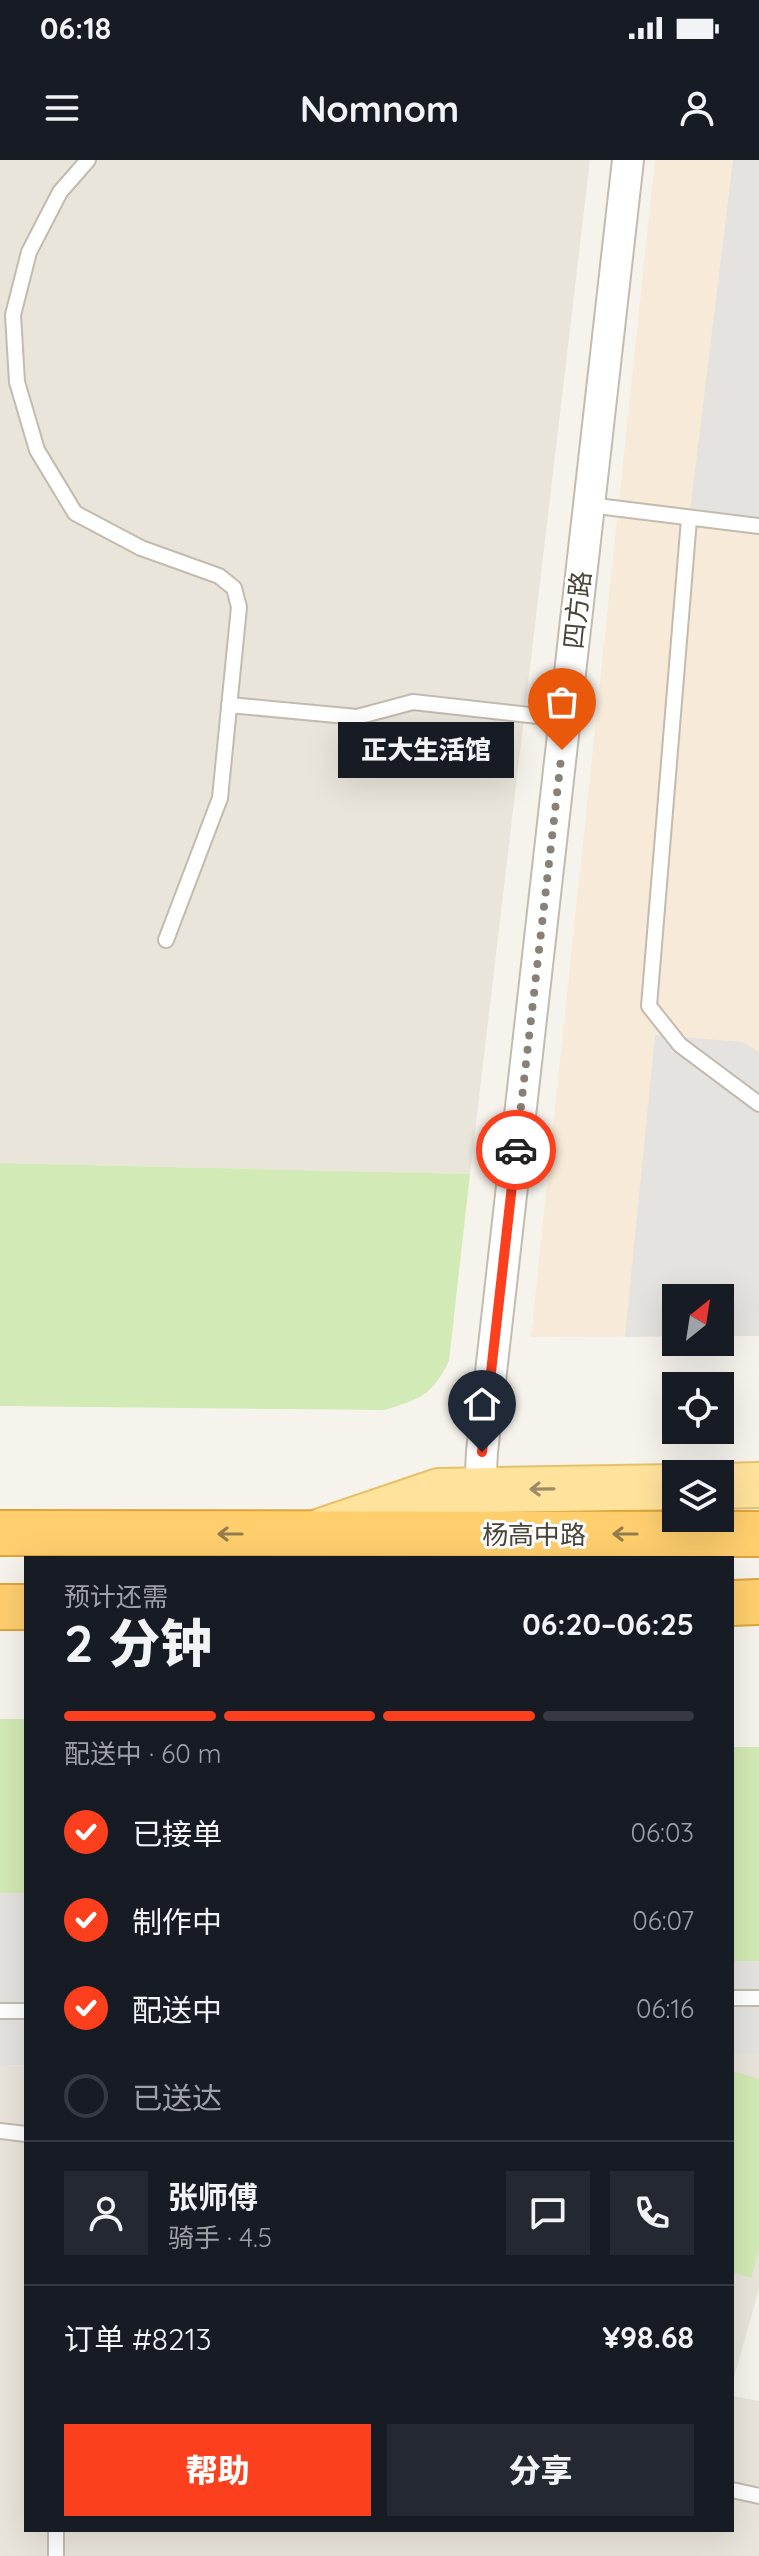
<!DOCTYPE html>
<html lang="zh">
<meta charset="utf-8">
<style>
:root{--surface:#171b24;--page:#242831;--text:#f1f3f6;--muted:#9ea1a6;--line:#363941;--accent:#fc3f1d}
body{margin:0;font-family:Quicksand,"Noto Sans SC",sans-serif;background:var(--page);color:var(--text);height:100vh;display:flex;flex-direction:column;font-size:30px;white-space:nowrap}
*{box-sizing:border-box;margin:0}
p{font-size:26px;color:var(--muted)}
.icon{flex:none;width:44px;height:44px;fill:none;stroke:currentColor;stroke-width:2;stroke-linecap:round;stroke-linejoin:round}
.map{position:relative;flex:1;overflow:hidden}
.side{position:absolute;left:24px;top:1396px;width:710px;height:976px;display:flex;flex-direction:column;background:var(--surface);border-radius:0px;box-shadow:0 8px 32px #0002}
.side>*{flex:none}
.needle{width:52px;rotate:30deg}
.fabs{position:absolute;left:662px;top:1124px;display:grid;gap:16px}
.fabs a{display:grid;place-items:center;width:72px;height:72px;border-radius:0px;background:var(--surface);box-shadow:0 8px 32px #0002;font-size:40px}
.pin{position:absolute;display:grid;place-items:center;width:68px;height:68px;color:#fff;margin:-82px -34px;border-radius:50% 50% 50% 0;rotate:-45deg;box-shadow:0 0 8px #0007}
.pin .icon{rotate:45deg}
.courier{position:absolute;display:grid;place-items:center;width:80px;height:80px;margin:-40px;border:6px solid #fc3f1d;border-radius:50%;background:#fff;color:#222;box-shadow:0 2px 10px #0007}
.bubble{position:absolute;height:56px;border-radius:0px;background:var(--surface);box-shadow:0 8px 32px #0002;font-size:26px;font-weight:800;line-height:56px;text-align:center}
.headline em{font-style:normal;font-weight:800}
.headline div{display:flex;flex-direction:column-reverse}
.headline{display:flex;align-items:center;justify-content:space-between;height:136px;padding:0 40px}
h1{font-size:52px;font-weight:800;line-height:60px}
.bar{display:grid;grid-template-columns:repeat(4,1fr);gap:12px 8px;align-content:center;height:96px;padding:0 40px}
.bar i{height:10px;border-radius:6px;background:var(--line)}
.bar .selected{background:var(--accent)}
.bar p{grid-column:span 4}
.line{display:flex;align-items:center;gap:20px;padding:0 40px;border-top:2px solid var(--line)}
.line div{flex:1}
.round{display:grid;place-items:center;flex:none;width:84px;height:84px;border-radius:0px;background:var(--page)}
ol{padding:0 40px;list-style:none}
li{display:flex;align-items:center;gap:24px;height:88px}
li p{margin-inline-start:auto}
li .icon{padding:8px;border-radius:50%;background:var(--accent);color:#fff;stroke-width:4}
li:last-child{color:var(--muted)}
li i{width:44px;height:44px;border:4px solid var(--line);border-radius:50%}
.button{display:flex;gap:16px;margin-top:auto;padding:16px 40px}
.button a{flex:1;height:92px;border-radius:0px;background:var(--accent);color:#fff;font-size:32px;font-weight:800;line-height:92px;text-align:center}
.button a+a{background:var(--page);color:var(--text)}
.status{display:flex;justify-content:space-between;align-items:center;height:56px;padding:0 40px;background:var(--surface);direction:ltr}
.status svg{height:22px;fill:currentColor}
header{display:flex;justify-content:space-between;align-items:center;height:104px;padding:0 40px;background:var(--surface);font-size:36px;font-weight:800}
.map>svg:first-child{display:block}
.residential{fill:#eae5da}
.commercial{fill:#f7ead8}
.green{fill:#d2eab5}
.parking{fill:#e5e3e0}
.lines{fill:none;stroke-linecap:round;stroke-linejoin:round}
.lane-casing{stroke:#c2bbae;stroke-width:18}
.street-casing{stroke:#c2bbae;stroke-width:34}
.primary-casing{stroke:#e6c16a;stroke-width:48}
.highway-casing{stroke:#e0a43c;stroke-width:48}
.lane{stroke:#fff;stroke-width:14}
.street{stroke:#fff;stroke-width:30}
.primary{stroke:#ffe39c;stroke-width:44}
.highway{stroke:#ffcf6e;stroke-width:44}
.oneway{stroke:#9c8c66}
.oneway2{stroke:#937c4e}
.done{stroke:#878178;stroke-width:8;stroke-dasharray:0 14.4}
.route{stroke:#fc3f1d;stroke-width:10}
.labels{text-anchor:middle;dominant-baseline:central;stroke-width:6;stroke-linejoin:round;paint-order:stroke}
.street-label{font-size:26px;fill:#4b4439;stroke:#fff}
</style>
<div class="status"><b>06:18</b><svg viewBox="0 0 49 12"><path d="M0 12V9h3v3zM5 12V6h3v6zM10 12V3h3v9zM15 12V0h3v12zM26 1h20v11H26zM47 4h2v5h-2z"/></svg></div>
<header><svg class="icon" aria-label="menu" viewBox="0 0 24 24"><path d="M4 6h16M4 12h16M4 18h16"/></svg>Nomnom<svg class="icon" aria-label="person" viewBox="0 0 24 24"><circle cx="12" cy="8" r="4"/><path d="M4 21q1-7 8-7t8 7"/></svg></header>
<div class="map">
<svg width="759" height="2396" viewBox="0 0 759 2396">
<rect width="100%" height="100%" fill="#f6f3ec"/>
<g class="residential">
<polygon points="0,0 590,0 470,1014 0,1003"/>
<polygon points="732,1893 759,1893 759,2129 732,2224"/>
<polygon points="26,1905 26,2370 732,2370 732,2236 759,2241 759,2396 0,2396 0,1906"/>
</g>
<polygon class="commercial" points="655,0 759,0 759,1176 720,1176 720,1138 676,1138 676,1176 531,1177"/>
<g class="green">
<path d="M0,1003l470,11 -21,187c-18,35 -27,37 -64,49l-385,-4z"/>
<rect x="0" y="1559" width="26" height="174"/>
<rect x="732" y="1587" width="27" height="214"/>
<polygon points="732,1911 759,1919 759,2089 751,2118 732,2112"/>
</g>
<g class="parking">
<polygon points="733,0 759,0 759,366 689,359"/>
<polygon points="655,875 743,882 759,892 759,1176 720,1176 720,1138 676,1138 676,1176 625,1177"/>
<polygon points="0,1733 26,1733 26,1905 0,1906"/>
<rect x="732" y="1801" width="27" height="92"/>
</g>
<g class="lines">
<defs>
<g id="lane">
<polyline points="88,0 60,32 29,92 13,155 17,222 37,290 75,353 141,388 219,416 234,428 239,447 220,638 166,780"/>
<polyline points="589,345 759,366"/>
<polyline points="689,359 649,846 680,885 759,944"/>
<polyline points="229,545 357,557 413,542 565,559"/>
<polyline points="732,1838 759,1838"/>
<polyline points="0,1851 26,1851"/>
<polyline points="0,1971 26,1974"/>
<polyline points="732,2330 759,2336"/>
<polyline points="56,2396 56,2370"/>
</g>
<polyline id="street" points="480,1330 482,1292 628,0"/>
<g id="primary">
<polyline points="720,1326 759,1325"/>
<polyline points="321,1371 439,1331 676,1327"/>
</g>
<g id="highway">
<polyline points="0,1373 759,1374"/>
<polyline points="732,1443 759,1442"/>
<polyline points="0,1447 26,1447"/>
</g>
</defs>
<use href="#lane" class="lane-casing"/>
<use href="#street" class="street-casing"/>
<use href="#primary" class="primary-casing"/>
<use href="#highway" class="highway-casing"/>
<use href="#lane" class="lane"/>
<use href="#street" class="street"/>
<use href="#primary" class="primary"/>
<use href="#highway" class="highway"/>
</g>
<defs><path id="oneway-shaft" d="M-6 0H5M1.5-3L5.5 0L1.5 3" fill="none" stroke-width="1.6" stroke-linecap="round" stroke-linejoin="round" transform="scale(2)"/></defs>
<use class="oneway" href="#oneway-shaft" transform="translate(542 1329) rotate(179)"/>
<g class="oneway2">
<use href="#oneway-shaft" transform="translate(230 1374) rotate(-180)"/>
<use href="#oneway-shaft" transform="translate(625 1374) rotate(180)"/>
</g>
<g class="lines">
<polyline class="done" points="516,990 562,590"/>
<polyline class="route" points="482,1292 516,990"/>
</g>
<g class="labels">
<g class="street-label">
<text transform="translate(577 450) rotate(-84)">四方路</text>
<text x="534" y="1374">杨高中路</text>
</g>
</g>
</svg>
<div class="fabs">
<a><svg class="needle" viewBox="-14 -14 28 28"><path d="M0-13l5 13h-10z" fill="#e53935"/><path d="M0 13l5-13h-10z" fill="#9ea1a6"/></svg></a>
<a><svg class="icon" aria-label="locate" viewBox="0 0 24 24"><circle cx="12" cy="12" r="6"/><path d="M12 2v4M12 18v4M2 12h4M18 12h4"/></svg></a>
<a><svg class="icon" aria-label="layers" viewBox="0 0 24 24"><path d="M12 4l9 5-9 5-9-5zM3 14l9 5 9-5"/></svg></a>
</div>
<div class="pin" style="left:562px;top:590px;background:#ea580c"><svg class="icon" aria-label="bag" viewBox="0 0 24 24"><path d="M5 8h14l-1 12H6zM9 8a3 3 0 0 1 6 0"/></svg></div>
<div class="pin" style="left:482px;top:1292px;background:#1f2937"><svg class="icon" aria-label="home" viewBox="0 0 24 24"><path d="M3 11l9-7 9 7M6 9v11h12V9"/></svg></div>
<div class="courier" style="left:516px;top:990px"><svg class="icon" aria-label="car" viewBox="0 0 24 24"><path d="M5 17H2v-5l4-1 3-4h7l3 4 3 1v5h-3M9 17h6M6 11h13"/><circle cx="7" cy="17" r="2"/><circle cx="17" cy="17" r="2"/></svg></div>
<div class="bubble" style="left:338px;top:562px;width:176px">正大生活馆</div>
<section class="side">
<div class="headline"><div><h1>2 分钟</h1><p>预计还需</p></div><em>06:20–06:25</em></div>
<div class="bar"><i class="selected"></i><i class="selected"></i><i class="selected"></i><i></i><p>配送中 · 60 m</p></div>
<ol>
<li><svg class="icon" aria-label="check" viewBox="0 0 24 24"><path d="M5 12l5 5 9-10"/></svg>已接单<p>06:03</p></li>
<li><svg class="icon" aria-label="check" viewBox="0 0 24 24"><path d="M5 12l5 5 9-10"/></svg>制作中<p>06:07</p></li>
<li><svg class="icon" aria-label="check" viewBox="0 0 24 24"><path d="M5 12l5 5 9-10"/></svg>配送中<p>06:16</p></li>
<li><i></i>已送达</li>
</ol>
<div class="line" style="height:144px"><a class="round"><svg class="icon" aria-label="person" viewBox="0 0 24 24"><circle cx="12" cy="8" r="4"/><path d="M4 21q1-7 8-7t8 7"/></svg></a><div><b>张师傅</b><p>骑手 · 4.5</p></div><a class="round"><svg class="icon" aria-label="chat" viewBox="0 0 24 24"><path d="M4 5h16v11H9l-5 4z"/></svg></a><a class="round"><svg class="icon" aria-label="phone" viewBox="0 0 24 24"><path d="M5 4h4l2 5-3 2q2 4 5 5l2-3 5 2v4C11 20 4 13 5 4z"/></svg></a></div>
<div class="line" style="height:104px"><div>订单 #8213</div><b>¥98.68</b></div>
<div class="button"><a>帮助</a><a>分享</a></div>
</section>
</div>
